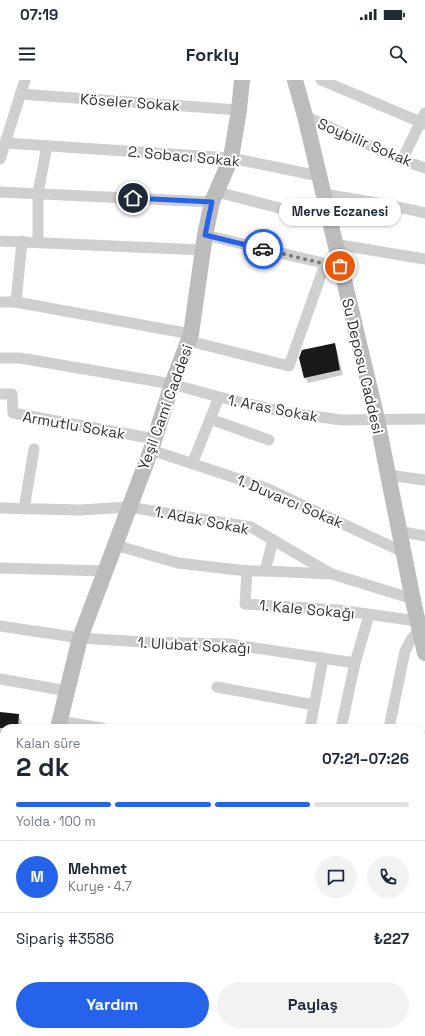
<!DOCTYPE html>
<html lang="tr">
<meta charset="utf-8">
<style>
:root{--surface:#fff;--page:#f2f2f3;--text:#1f2937;--muted:#747a83;--line:#e0e1e3;--accent:#2563eb}
body{margin:0;font-family:"Space Grotesk",sans-serif;background:var(--page);color:var(--text);height:100vh;display:flex;flex-direction:column;font-size:15px;white-space:nowrap}
*{box-sizing:border-box;margin:0}
p{font-size:13px;color:var(--muted)}
.icon{flex:none;width:22px;height:22px;fill:none;stroke:currentColor;stroke-width:2;stroke-linecap:round;stroke-linejoin:round}
.map{position:relative;flex:1;overflow:hidden}
.details{position:absolute;left:0px;top:644px;width:425px;height:312px;display:flex;flex-direction:column;background:var(--surface);border-radius:12px 12px 0 0;box-shadow:0 1px 3px #0004}
.details>*{flex:none}
.pin{position:absolute;display:grid;place-items:center;width:34px;height:34px;color:#fff;margin:-17px;border:2px solid #fff;border-radius:50%;box-shadow:0 1px 4px #0007}
.courier{position:absolute;display:grid;place-items:center;width:40px;height:40px;margin:-20px;border:3px solid #2563eb;border-radius:50%;background:#fff;color:#222;box-shadow:0 1px 5px #0007}
.bubble{position:absolute;height:28px;border-radius:14px;background:var(--surface);box-shadow:0 1px 3px #0004;font-size:13px;font-weight:700;line-height:28px;text-align:center}
.head em{font-style:normal;font-weight:700}
.head div{display:flex;flex-direction:column-reverse}
.head{display:flex;align-items:center;justify-content:space-between;height:68px;padding:0 16px}
h1{font-size:26px;font-weight:700;line-height:30px}
.bar{display:grid;grid-template-columns:repeat(4,1fr);gap:6px 4px;align-content:center;height:48px;padding:0 16px}
.bar i{height:5px;border-radius:3px;background:var(--line)}
.bar .selected{background:var(--accent)}
.bar p{grid-column:span 4}
.line{display:flex;align-items:center;gap:10px;padding:0 16px;border-top:1px solid var(--line)}
.line div{flex:1}
.round{display:grid;place-items:center;flex:none;width:42px;height:42px;border-radius:21px;background:var(--page)}
.cta{display:flex;gap:8px;margin-top:auto;padding:8px 16px}
.cta a{flex:1;height:46px;border-radius:24px;background:var(--accent);color:#fff;font-size:16px;font-weight:700;line-height:46px;text-align:center}
.cta a+a{background:var(--page);color:var(--text)}
.status{display:flex;justify-content:space-between;align-items:center;height:28px;padding:0 20px;background:var(--surface);direction:ltr}
.status svg{height:11px;fill:currentColor}
header{display:flex;justify-content:space-between;align-items:center;height:52px;padding:0 16px;background:var(--surface);font-size:18px;font-weight:700}
.map>svg:first-child{display:block}
.shadow{fill:#0003}
.building{fill:#191919}
.lines{fill:none;stroke-linecap:round;stroke-linejoin:round}
.street{stroke:#cfcfcf;stroke-width:11}
.secondary{stroke:#bcbcbc;stroke-width:16}
.done{stroke:#7a7a7a;stroke-width:4;stroke-dasharray:0 7.2}
.route{stroke:#2563eb;stroke-width:5}
.labels{text-anchor:middle;dominant-baseline:central;stroke-width:4;stroke-linejoin:round;paint-order:stroke}
.street-label{font-size:15px;fill:#323232;stroke:#fff}
</style>
<div class="status"><b>07:19</b><svg viewBox="0 0 49 12"><path d="M0 12V9h3v3zM5 12V6h3v6zM10 12V3h3v9zM15 12V0h3v12zM26 1h20v11H26zM47 4h2v5h-2z"/></svg></div>
<header><svg class="icon" aria-label="menu" viewBox="0 0 24 24"><path d="M4 6h16M4 12h16M4 18h16"/></svg>Forkly<svg class="icon" aria-label="search" viewBox="0 0 24 24"><circle cx="10" cy="10" r="6"/><path d="M15 15l6 6"/></svg></header>
<div class="map">
<svg width="425" height="956" viewBox="0 0 425 956">
<rect width="100%" height="100%" fill="#fff"/>
<g class="shadow">
<polygon points="334,264 337,270 343,295 308,303 305,297"/>
<polygon points="0,633 18,635 22,642 22,648 4,648 4,667 0,667"/>
</g>
<g class="building">
<polygon points="335,263 340,290 304,298 299,278 302,270"/>
<polygon points="0,632 19,634 18,648 0,648"/>
</g>
<g class="lines">
<g class="street">
<polyline points="321,0 425,44"/>
<polyline points="20,14 239,30"/>
<polyline points="305,36 402,80 425,88"/>
<polyline points="5,63 231,78 319,96"/>
<polyline points="0,79 25,0"/>
<polyline points="402,80 425,33"/>
<polyline points="0,112 212,122"/>
<polyline points="217,112 330,141"/>
<polyline points="324,114 389,125 425,133"/>
<polyline points="205,155 331,185"/>
<polyline points="0,161 202,170"/>
<polyline points="38,162 38,113 47,66"/>
<polyline points="334,164 425,179"/>
<polyline points="0,222 16,222 191,254"/>
<polyline points="16,222 22,161"/>
<polyline points="189,261 289,286 325,184"/>
<polyline points="0,278 20,278 172,304 219,317 284,332 341,340 425,339"/>
<polyline points="0,314 12,314 13,333 155,359"/>
<polyline points="210,339 269,360"/>
<polyline points="151,370 266,408 403,472"/>
<polyline points="192,384 219,317"/>
<polyline points="388,395 425,400"/>
<polyline points="0,428 80,430 129,427 251,447 273,460"/>
<polyline points="24,429 34,369"/>
<polyline points="399,451 425,456"/>
<polyline points="115,465 178,483 247,491 245,524 339,530 417,541"/>
<polyline points="0,488 106,491"/>
<polyline points="247,491 265,491 273,460 330,493"/>
<polyline points="265,491 332,494 413,519"/>
<polyline points="0,546 80,558 143,562 229,564 355,583"/>
<polyline points="0,599 67,611"/>
<polyline points="217,607 314,625"/>
<polyline points="60,641 102,648"/>
<polyline points="310,648 323,578"/>
<polyline points="341,648 355,583 369,535"/>
<polyline points="389,648 405,571 412,558 419,551 424,550"/>
<polyline points="0,710 4,711"/>
<polyline points="421,713 425,714"/>
<polyline points="0,774 4,774"/>
<polyline points="421,792 425,792"/>
<polyline points="421,819 425,819"/>
<polyline points="0,848 4,849"/>
<polyline points="421,870 425,870"/>
<polyline points="421,918 425,918"/>
<polyline points="0,939 4,940"/>
<polyline points="65,952 85,956"/>
<polyline points="268,952 286,956"/>
<polyline points="368,956 368,952"/>
</g>
<g class="secondary">
<polyline points="295,0 305,36 377,339 414,525 425,573"/>
<polyline points="58,648 80,558 151,370 172,304 191,254 205,155 212,122 231,78 239,30 242,0"/>
<polyline points="0,671 4,671"/>
<polyline points="0,910 4,890"/>
</g>
</g>
<g class="lines">
<polyline class="done" points="263,169 325,184 340,186"/>
<polyline class="route" points="133,118 212,122 205,155 263,169"/>
</g>
<g class="labels">
<g class="street-label">
<text transform="translate(130 22) rotate(4)">Köseler Sokak</text>
<text transform="translate(365 62) rotate(23)">Soybilir Sokak</text>
<text transform="translate(184 76) rotate(5)">2. Sobacı Sokak</text>
<text transform="translate(363 286) rotate(77)">Su Deposu Caddesi</text>
<text transform="translate(165 327) rotate(-70)">Yeşil Cami Caddesi</text>
<text transform="translate(273 328) rotate(11)">1. Aras Sokak</text>
<text transform="translate(74 345) rotate(10)">Armutlu Sokak</text>
<text transform="translate(290 421) rotate(23)">1. Duvarcı Sokak</text>
<text transform="translate(202 440) rotate(11)">1. Adak Sokak</text>
<text transform="translate(307 529) rotate(5)">1. Kale Sokağı</text>
<text transform="translate(194 565) rotate(3)">1. Ulubat Sokağı</text>
</g>
</g>
</svg>
<div class="pin" style="left:340px;top:186px;background:#ea580c"><svg class="icon" aria-label="bag" viewBox="0 0 24 24"><path d="M5 8h14l-1 12H6zM9 8a3 3 0 0 1 6 0"/></svg></div>
<div class="pin" style="left:133px;top:118px;background:#1f2937"><svg class="icon" aria-label="home" viewBox="0 0 24 24"><path d="M3 11l9-7 9 7M6 9v11h12V9"/></svg></div>
<div class="courier" style="left:263px;top:169px"><svg class="icon" aria-label="car" viewBox="0 0 24 24"><path d="M5 17H2v-5l4-1 3-4h7l3 4 3 1v5h-3M9 17h6M6 11h13"/><circle cx="7" cy="17" r="2"/><circle cx="17" cy="17" r="2"/></svg></div>
<div class="bubble" style="left:279px;top:118px;width:122px">Merve Eczanesi</div>
<section class="details">
<div class="head"><div><h1>2 dk</h1><p>Kalan süre</p></div><em>07:21–07:26</em></div>
<div class="bar"><i class="selected"></i><i class="selected"></i><i class="selected"></i><i></i><p>Yolda · 100 m</p></div>
<div class="line" style="height:72px"><b class="round" style="background:var(--accent);color:#fff">M</b><div><b>Mehmet</b><p>Kurye · 4.7</p></div><a class="round"><svg class="icon" aria-label="chat" viewBox="0 0 24 24"><path d="M4 5h16v11H9l-5 4z"/></svg></a><a class="round"><svg class="icon" aria-label="phone" viewBox="0 0 24 24"><path d="M5 4h4l2 5-3 2q2 4 5 5l2-3 5 2v4C11 20 4 13 5 4z"/></svg></a></div>
<div class="line" style="height:52px"><div>Sipariş #3586</div><b>₺227</b></div>
<div class="cta"><a>Yardım</a><a>Paylaş</a></div>
</section>
</div>
